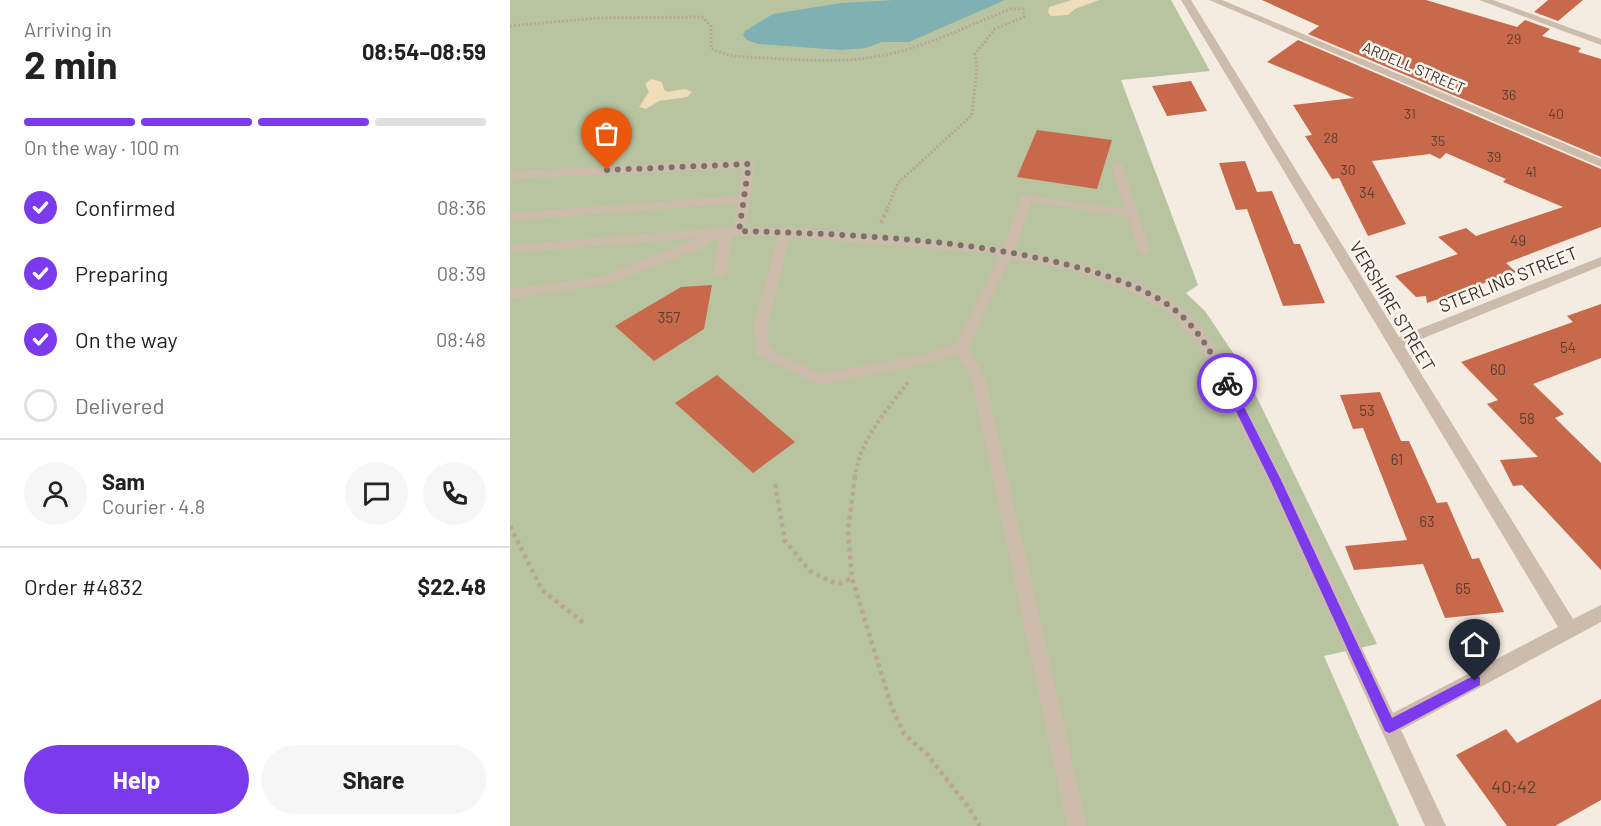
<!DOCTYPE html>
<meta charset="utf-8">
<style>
:root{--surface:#fff;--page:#f6f6f6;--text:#222;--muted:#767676;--line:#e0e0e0;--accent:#7c3aed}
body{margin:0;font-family:Barlow,sans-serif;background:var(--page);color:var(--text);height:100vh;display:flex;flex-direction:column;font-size:22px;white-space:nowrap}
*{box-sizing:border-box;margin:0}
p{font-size:20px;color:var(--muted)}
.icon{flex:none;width:33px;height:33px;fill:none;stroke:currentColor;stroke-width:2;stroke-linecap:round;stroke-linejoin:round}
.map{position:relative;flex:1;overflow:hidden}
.drawer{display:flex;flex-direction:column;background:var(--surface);width:510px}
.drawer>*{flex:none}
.pin{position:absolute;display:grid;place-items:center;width:51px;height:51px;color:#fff;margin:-62px -26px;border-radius:50% 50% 50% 0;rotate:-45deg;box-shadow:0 0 6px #0007}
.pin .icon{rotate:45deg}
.courier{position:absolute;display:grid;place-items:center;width:60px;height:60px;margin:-30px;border:4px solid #7c3aed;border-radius:50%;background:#fff;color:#222;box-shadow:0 2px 8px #0007}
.head em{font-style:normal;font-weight:700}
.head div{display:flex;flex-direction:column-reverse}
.head{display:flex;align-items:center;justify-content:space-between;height:102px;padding:0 24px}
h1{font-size:39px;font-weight:700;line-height:45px}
.bar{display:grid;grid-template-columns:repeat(4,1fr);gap:9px 6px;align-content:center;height:72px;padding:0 24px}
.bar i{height:8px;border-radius:4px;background:var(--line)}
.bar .active{background:var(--accent)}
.bar p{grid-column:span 4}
.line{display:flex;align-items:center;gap:15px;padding:0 24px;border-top:2px solid var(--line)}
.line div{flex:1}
.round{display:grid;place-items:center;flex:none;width:63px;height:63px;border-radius:32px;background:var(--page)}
ol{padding:0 24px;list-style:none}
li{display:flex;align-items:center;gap:18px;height:66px}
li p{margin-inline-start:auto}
li .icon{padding:6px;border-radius:50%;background:var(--accent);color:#fff;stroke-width:4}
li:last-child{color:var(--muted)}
li i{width:33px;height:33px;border:3px solid var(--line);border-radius:50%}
.cta{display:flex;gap:12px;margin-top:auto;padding:12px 24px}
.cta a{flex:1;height:69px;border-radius:36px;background:var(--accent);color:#fff;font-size:24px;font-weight:700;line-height:69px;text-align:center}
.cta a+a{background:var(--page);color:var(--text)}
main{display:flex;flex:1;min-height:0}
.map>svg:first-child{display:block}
.green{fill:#b8c4a0}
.sand{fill:#efdcb8}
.water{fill:#7fb0b2}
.building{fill:#c8694b}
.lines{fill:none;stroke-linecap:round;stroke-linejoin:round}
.path-far2{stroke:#b9a596;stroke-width:3;stroke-dasharray:2 2;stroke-linecap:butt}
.path-far1{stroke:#b9a596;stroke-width:4;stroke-dasharray:3 3;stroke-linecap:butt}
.path{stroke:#b9a596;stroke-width:4.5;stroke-dasharray:4 4;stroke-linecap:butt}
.lane{fill:#cdbbac;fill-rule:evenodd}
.street{fill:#cdbbac;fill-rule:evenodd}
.route{fill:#7c3aed}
.done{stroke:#7c716b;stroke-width:6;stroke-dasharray:0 10.8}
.labels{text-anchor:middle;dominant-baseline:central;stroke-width:5;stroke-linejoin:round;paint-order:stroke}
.far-number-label{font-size:14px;fill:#5e3e33}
.far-street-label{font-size:15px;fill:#3b302b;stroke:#fbf5ee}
.number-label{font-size:15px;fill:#5e3e33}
.street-label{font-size:18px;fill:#3b302b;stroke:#fbf5ee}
.near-number-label{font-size:18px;fill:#5e3e33}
</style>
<main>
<section class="drawer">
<div class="head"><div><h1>2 min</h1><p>Arriving in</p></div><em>08:54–08:59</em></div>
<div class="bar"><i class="active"></i><i class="active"></i><i class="active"></i><i></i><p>On the way · 100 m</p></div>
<ol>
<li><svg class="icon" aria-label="check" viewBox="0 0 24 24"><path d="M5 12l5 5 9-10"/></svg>Confirmed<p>08:36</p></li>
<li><svg class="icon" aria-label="check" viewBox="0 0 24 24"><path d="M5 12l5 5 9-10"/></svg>Preparing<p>08:39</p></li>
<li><svg class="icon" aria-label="check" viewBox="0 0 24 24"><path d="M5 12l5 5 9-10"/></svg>On the way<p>08:48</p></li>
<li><i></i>Delivered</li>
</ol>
<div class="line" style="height:108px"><a class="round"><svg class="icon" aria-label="person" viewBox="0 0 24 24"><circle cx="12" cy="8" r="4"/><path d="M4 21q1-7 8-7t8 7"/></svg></a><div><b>Sam</b><p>Courier · 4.8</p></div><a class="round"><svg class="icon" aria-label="chat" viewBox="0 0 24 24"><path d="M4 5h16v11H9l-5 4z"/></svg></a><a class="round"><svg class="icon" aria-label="phone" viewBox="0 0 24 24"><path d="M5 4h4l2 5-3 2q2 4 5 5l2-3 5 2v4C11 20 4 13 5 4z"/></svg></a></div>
<div class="line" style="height:78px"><div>Order #4832</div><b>$22.48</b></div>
<div class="cta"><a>Help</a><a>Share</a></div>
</section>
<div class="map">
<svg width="1091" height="826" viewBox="0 0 1091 826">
<rect width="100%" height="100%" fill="#f4ebe1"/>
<polygon class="green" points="0,0 661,0 700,71 611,80 688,285 676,293 695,311 731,365 867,644 814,656 889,826 0,826"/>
<g class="sand">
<polygon points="562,0 589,0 565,9 558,15 541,16 538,13 539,7"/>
<polygon points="141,79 152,82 154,90 157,92 175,89 182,92 177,97 149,101 136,109 129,107 139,92 135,84"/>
</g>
<polygon class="water" points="385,0 495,0 399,42 372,42 356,48 331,50 248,44 237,40 233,35 235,31 263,14 331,3"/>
<g class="building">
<polygon points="752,0 916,0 1007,27 1015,20 1040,29 1032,36 1071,48 1068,52 1091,59 1091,157 798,34 809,26"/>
<polygon points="1038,0 1073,0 1048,21 1024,12"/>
<polygon points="788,40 1091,169 1091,227 996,263 1006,272 917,303 916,296 906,297 885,276 948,254 928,237 956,228 966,236 1053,207 993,182 996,179 936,153 930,159 920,154 862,161 896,224 858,236 829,178 822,179 795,136 802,135 783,105 844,98 757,62"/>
<polygon points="681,81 697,111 657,116 642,86"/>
<polygon points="527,130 602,140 587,189 507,177"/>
<polygon points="735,161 747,192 762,191 784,244 790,244 815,303 773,306 737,209 726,210 709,163"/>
<polygon points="202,285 194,329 144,361 105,326 171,287"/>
<polygon points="1091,304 1091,358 1023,384 1054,414 1045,418 1091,463 1091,570 1012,485 1003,486 990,460 1028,457 977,404 988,400 951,362 1063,322 1057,316"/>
<polygon points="207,375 285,442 243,473 165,403"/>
<polygon points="870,392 891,441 899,441 927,503 937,502 962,559 969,558 994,612 935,618 913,564 844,570 835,546 897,540 853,428 843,429 830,395"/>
<polygon points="1091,699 1091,800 1045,826 997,826 946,755 996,729 1007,743"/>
</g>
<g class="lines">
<path class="path-far2" d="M0,26l86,-8 106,-1 9,9v22c17,10 39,9 58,10 42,3 85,5 125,-5 40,-10 78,-29 117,-44h12l1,8 -29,12 -20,25 2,13 -5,48 -74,68 -11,26"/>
<g class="path-far1">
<polyline points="371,223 378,207"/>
<path d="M345,478c4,-38 31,-66 53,-96"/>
</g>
<g class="path">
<polyline points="345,476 338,531 342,578 382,708 394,734 417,754 459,808 470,826"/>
<polyline points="265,484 275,541 300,571 322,582 331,583 342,578"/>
<polyline points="0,526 32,590 75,624"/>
</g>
<path class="lane" d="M239,160l6,4 -9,63 64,2 193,19 19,-53 103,14 -13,-42 2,-3h8l28,86 -1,3 -5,1 -6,-4 -10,-33 -97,-15 -16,49c55,11 121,22 166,57 36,28 53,76 73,115 40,77 78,155 112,234l-3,6 -6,3 -6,-3 -83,-182 -65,-130 -31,-36 -42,-24 -52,-19 -67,-14 -43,90 17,29 102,449h-20l-96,-449 -13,-23 -33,10 -106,21 -62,-30 -3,-30 24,-89h-45l-7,38 -7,4 -7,-4 8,-37 -20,12 -92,35 -98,15v-10l91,-12 97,-39 -188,15v-8l223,-18 4,-24 -227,18v-8l228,-17 5,-28 -233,11v-8zM280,237l196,16 14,3 -44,88 -31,10 -105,20 -51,-26 -1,-23z"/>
<g class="street">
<polygon points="671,0 681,0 889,337 1091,257 1091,266 894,346 1063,619 1091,605 1091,622 891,730 936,826 915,826 838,657 841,651 847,648 853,651 883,713 1048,627"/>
<polygon points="699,0 712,0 1091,159 1091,167"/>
<polygon points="969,0 983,0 1091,39 1091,45"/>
</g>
</g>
<polygon class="route" points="717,379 722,383 772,482 882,718 965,675 970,677 970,685 884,731 879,733 875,731 761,482 712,383"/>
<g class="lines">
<path class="done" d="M97,170l142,-6 -10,67c104,3 211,7 313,30 39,9 81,21 115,43 29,20 45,49 60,79"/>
</g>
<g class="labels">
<g class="far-number-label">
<text x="1004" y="38">29</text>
<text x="999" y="94">36</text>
<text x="900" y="113">31</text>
<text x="1046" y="113">40</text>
<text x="821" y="137">28</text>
<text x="928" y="140">35</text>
<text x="984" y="156">39</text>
<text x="838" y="169">30</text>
<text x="1021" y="171">41</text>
</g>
<g class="far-street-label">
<text transform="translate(904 67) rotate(23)">ARDELL STREET</text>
</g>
<g class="number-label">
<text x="857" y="192">34</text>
<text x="1008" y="240">49</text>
<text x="159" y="317">357</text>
<text x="1058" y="347">54</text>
<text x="988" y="369">60</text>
<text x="857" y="410">53</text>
<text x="1017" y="418">58</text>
<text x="887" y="459">61</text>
<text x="917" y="521">63</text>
<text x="953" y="588">65</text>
</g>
<g class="street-label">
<text transform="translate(998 279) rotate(-22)">STERLING STREET</text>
<text transform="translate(883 306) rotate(59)">VERSHIRE STREET</text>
</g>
<g class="near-number-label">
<text x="1004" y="786">40;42</text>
</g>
</g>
</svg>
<div class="pin" style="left:97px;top:170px;background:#ea580c"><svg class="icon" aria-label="bag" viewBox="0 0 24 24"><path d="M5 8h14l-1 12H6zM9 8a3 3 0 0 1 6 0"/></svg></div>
<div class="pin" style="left:965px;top:681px;background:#1f2937"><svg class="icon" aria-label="home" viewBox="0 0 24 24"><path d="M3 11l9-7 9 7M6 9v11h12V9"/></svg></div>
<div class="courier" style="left:717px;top:383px"><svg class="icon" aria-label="bike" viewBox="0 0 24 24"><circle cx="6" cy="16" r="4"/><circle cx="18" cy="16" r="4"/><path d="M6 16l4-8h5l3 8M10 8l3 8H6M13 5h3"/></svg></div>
</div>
</main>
